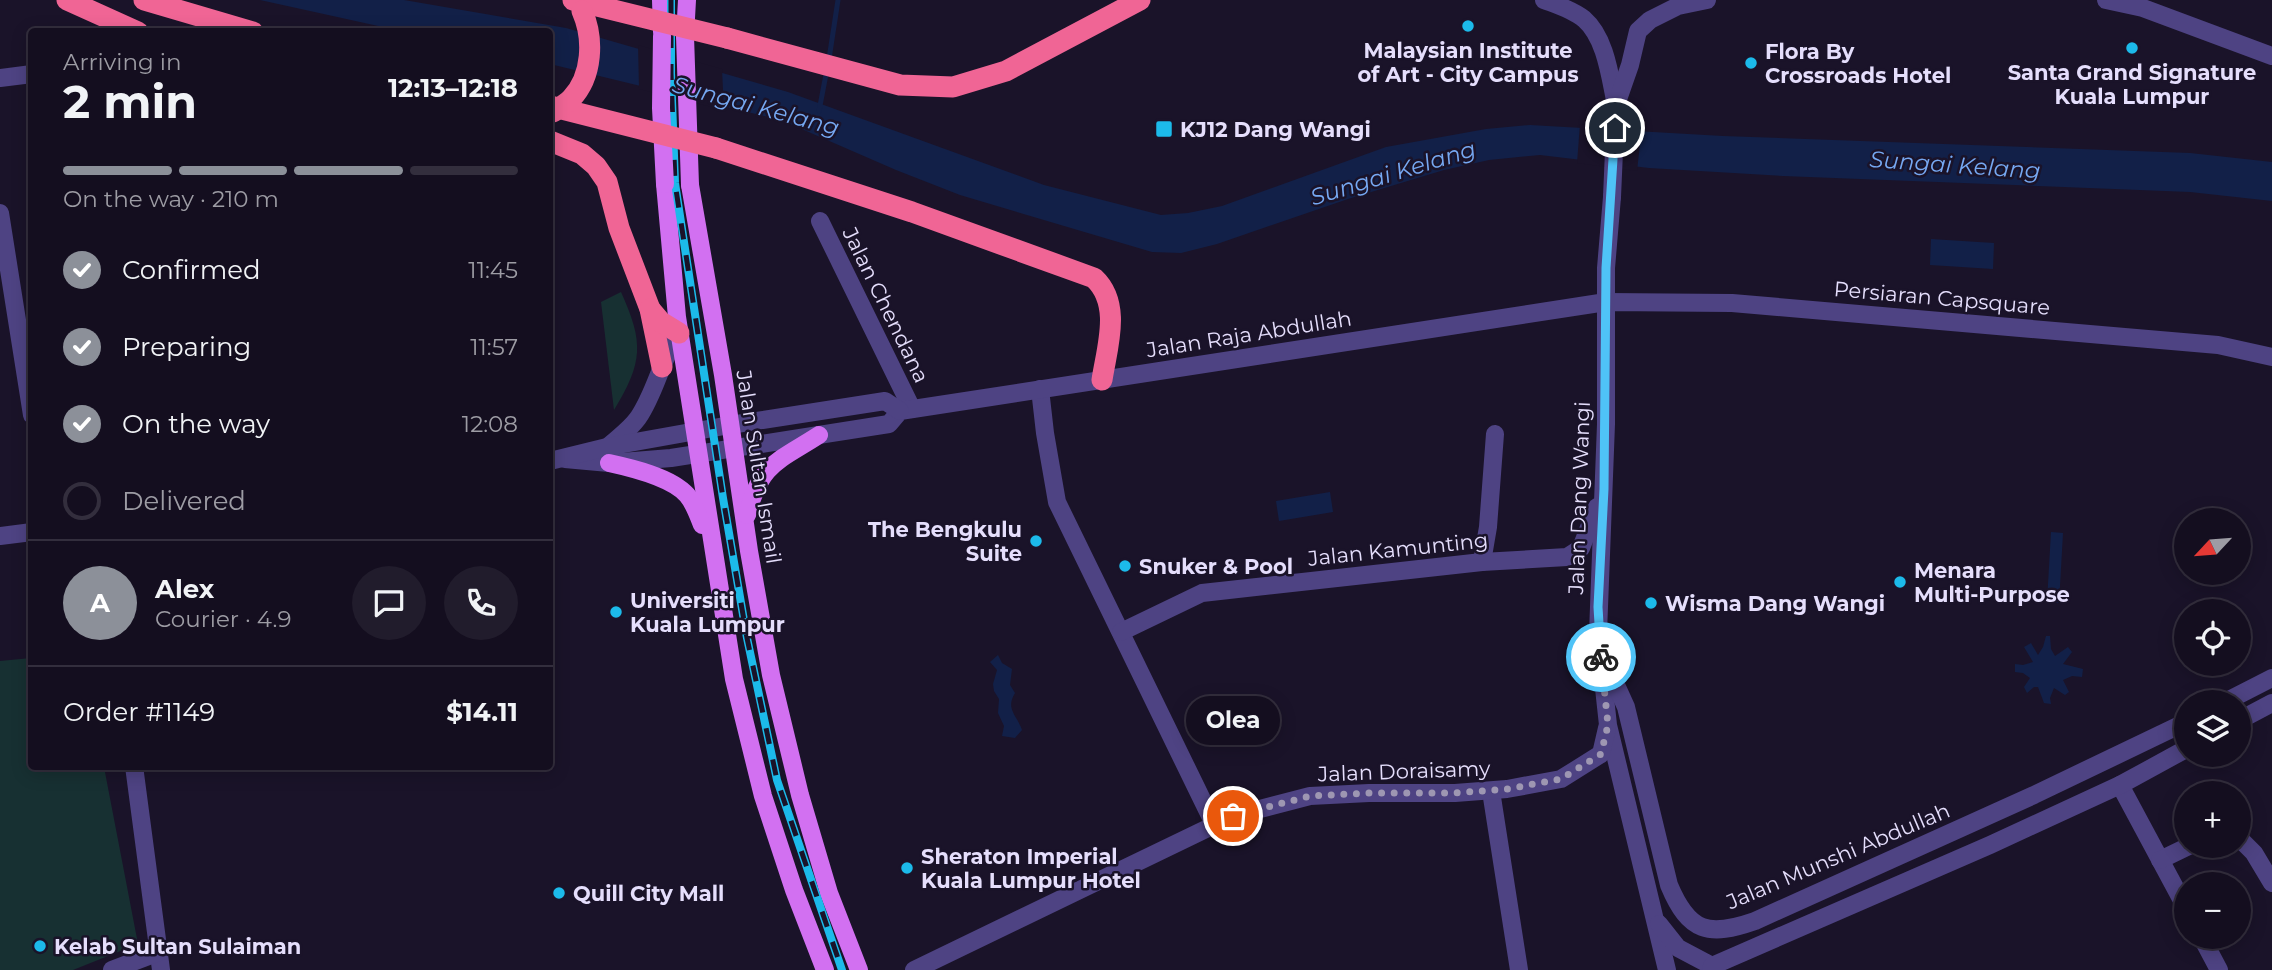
<!DOCTYPE html>
<meta charset="utf-8">
<style>
:root{--surface:#140e1f;--page:#211c2c;--text:#f1f3f6;--muted:#9d9ca4;--line:#332e3d;--accent:#8c9099}
body{margin:0;font-family:Montserrat,sans-serif;background:var(--page);color:var(--text);height:100vh;display:flex;flex-direction:column;font-size:26px;white-space:nowrap}
*{box-sizing:border-box;margin:0}
p{font-size:23px;color:var(--muted)}
.icon{flex:none;width:38px;height:38px;fill:none;stroke:currentColor;stroke-width:2;stroke-linecap:round;stroke-linejoin:round}
.map{position:relative;flex:1;overflow:hidden}
.drawer{position:absolute;left:28px;top:28px;width:525px;height:742px;display:flex;flex-direction:column;background:var(--surface);border-radius:7px;box-shadow:0 4px 18px #0003,0 0 0 2px var(--line)}
.drawer>*{flex:none}
.needle{width:46px;rotate:244deg}
.controls{position:absolute;left:2174px;top:508px;display:grid;gap:14px}
.controls a{display:grid;place-items:center;width:77px;height:77px;border-radius:50%;background:var(--surface);box-shadow:0 4px 18px #0003,0 0 0 2px var(--line);font-size:35px}
.pin{position:absolute;display:grid;place-items:center;width:60px;height:60px;color:#fff;margin:-30px;border:4px solid #fff;border-radius:50%;box-shadow:0 2px 7px #0007}
.courier{position:absolute;display:grid;place-items:center;width:70px;height:70px;margin:-35px;border:5px solid #4fc3f7;border-radius:50%;background:#fff;color:#222;box-shadow:0 2px 9px #0007}
.bubble{position:absolute;height:49px;border-radius:24px;background:var(--surface);box-shadow:0 4px 18px #0003,0 0 0 2px var(--line);font-size:23px;font-weight:700;line-height:49px;text-align:center}
.overview em{font-style:normal;font-weight:700}
.overview div{display:flex;flex-direction:column-reverse}
.overview{display:flex;align-items:center;justify-content:space-between;height:119px;padding:0 35px}
h1{font-size:46px;font-weight:700;line-height:52px}
.bar{display:grid;grid-template-columns:repeat(4,1fr);gap:10px 7px;align-content:center;height:84px;padding:0 35px}
.bar i{height:9px;border-radius:5px;background:var(--line)}
.bar .current{background:var(--accent)}
.bar p{grid-column:span 4}
.line{display:flex;align-items:center;gap:18px;padding:0 35px;border-top:2px solid var(--line)}
.line div{flex:1}
.round{display:grid;place-items:center;flex:none;width:74px;height:74px;border-radius:37px;background:var(--page)}
ol{padding:0 35px;list-style:none}
li{display:flex;align-items:center;gap:21px;height:77px}
li p{margin-inline-start:auto}
li .icon{padding:7px;border-radius:50%;background:var(--accent);color:#fff;stroke-width:4}
li:last-child{color:var(--muted)}
li i{width:38px;height:38px;border:4px solid var(--line);border-radius:50%}
.map>svg:first-child{display:block}
.green{fill:#173032}
.water{fill:#122048}
.pier{fill:#1a1329}
.lines{fill:none;stroke-linecap:round;stroke-linejoin:round}
.stream{stroke:#122048;stroke-width:5}
.minor{stroke:#4e4383;stroke-width:18}
.major{stroke:#d270f1;stroke-width:18}
.highway{stroke:#f06595;stroke-width:21}
.rail-casing{stroke:#1cbaea;stroke-width:8}
.rail{stroke:#1a1329;stroke-width:5;stroke-dasharray:16;stroke-linecap:butt}
.minor-bridge{stroke:#4e4383;stroke-width:18}
.major-bridge{stroke:#d270f1;stroke-width:18}
.highway-bridge{stroke:#f06595;stroke-width:21}
.done{stroke:#9e97b2;stroke-width:7;stroke-dasharray:0 12.6}
.route{stroke:#4fc3f7;stroke-width:9}
.poi-dot{fill:#1cbaea;stroke:#1a1329;stroke-width:2.5}
.labels{text-anchor:middle;dominant-baseline:central;stroke-width:5;stroke-linejoin:round;paint-order:stroke}
.poi-label{font-size:21px;font-weight:bold;fill:#e5defc;stroke:#1a1329;text-anchor:start}
.street-label{font-size:21px;fill:#e5defc;stroke:#1a1329}
.water-label{font-size:23px;font-style:italic;fill:#76a8f2;stroke:#1a1329}
</style>
<div class="map">
<svg width="2272" height="970" viewBox="0 0 2272 970">
<rect width="100%" height="100%" fill="#1a1329"/>
<g class="green">
<path d="M621,292c23,51 22,70 -7,118l-13,-108z"/>
<polygon points="31,658 32,766 104,767 138,944 73,970 0,970 0,661"/>
</g>
<g class="water">
<polygon points="260,0 404,0 566,28 788,92 1044,185 1161,215 1188,213 1222,206 1386,147 1486,129 1530,125 1723,136 2190,153 2272,162 2272,201 2190,192 1783,176 1649,168 1540,155 1489,160 1444,170 1348,199 1217,244 1181,253 1152,252 960,195 896,170 781,120 550,64 550,32 401,31"/>
<polygon points="1931,239 1994,243 1993,269 1930,265"/>
<polygon points="1330,492 1333,512 1279,521 1276,501"/>
<polygon points="2051,532 2063,533 2059,603 2047,602"/>
<polygon points="2046,636 2050,636 2051,649 2055,656 2068,647 2072,652 2063,664 2083,669 2082,677 2072,676 2063,680 2069,692 2065,695 2054,688 2050,698 2051,704 2044,703 2038,687 2034,687 2027,693 2024,687 2030,678 2023,673 2015,672 2015,664 2023,665 2033,662 2024,647 2031,643 2038,655 2043,647"/>
<path d="M998,655l4,8 10,6 -2,16 5,8c-10,16 2,22 7,37l-7,8 -13,-2 2,-10 -6,-13 1,-14 -5,-8 -1,-7 4,-14 -7,-8z"/>
</g>
<g class="pier">
<polygon points="638,45 722,69 724,110 639,89"/>
<polygon points="1580,124 1642,127 1637,171 1577,163"/>
</g>
<g class="lines">
<g class="stream">
<polyline points="829,59 838,0"/>
<polyline points="819,111 827,69"/>
</g>
<g class="minor">
<path d="M1544,0c13,5 29,10 40,19 22,19 26,58 32,86"/>
<polyline points="2106,0 2143,8 2272,56"/>
<polyline points="0,78 32,74"/>
<polyline points="1616,105 1630,65 1638,31 1650,20 1678,6 1707,0"/>
<polyline points="1612,197 1606,268 1606,424 1598,633 1608,725 1667,970"/>
<polyline points="0,213 32,415"/>
<polyline points="820,221 912,409"/>
<polyline points="1040,389 1045,433 1057,502 1214,824"/>
<path d="M610,445c10,-9 20,-16 28,-27 18,-26 23,-59 41,-85"/>
<polyline points="565,459 609,463 671,458 889,424 900,411 1606,302 1732,303 2218,345 2272,357"/>
<polyline points="550,461 607,447 730,425 885,401 900,411"/>
<polyline points="0,536 32,532"/>
<polyline points="1482,562 1488,527 1495,434"/>
<polyline points="1121,632 1202,593 1482,562 1567,557 1581,548 1597,507"/>
<path d="M1601,652l25,55 43,178c20,48 40,52 86,36l279,-126 152,-73"/>
<polyline points="2225,702 2272,678"/>
<polyline points="2238,721 2272,703"/>
<polyline points="134,766 161,970"/>
<polyline points="2120,785 2186,908"/>
<polyline points="1491,791 1519,970"/>
<polyline points="2238,837 2254,853 2272,883"/>
<polyline points="2160,860 2191,845"/>
<polyline points="1659,924 1678,948 1712,966"/>
<polyline points="2201,936 2219,970"/>
<polyline points="112,970 159,952"/>
<polyline points="914,970 1233,816 1310,796 1369,793 1455,793 1507,789 1561,779 1601,754 1607,728"/>
<polyline points="1711,970 1712,966 1990,845 2120,785 2186,749"/>
</g>
<g class="major">
<polyline points="661,0 662,32"/>
<polyline points="685,36 687,0"/>
<polyline points="665,184 677,317 734,679 763,796 794,890 825,970"/>
<polyline points="690,185 723,375 749,551 771,675 800,795 829,893 859,970"/>
<path d="M609,463c23,5 62,14 78,32 7,8 11,20 15,30"/>
<path d="M747,515c14,-52 30,-53 72,-80"/>
</g>
<g class="highway">
<polyline points="67,0 138,32"/>
<polyline points="144,0 253,32"/>
<polyline points="727,38 900,85 953,87 1006,71 1140,0"/>
<polyline points="550,141 582,154 596,166 607,182 619,228 650,309 662,367"/>
<path d="M716,148l196,64 182,66c28,26 13,69 8,102"/>
<polyline points="650,309 661,322 679,333"/>
</g>
<defs>
<polyline id="rail" points="671,0 671,73 675,183 723,498 747,638 777,780 842,970"/>
</defs>
<use href="#rail" class="rail-casing"/>
<use href="#rail" class="rail"/>
<polyline class="minor-bridge" points="1612,197 1616,105"/>
<g class="major-bridge">
<polyline points="662,36 661,108 665,184"/>
<polyline points="685,36 690,185"/>
</g>
<g class="highway-bridge">
<polyline points="573,0 727,38"/>
<polyline points="550,106 716,148"/>
<path d="M553,112c6,-4 13,-8 18,-13 22,-23 23,-61 11,-88"/>
</g>
</g>
<g class="lines">
<polyline class="done" points="1233,816 1310,796 1369,793 1455,793 1507,789 1561,779 1601,754 1608,725 1601,657"/>
<polyline class="route" points="1601,657 1598,607 1604,489 1606,268 1615,128"/>
</g>
<g class="poi-dot">
<circle cx="1468" cy="26" r="7"/>
<circle cx="2132" cy="48" r="7"/>
<circle cx="1751" cy="63" r="7"/>
<rect x="1155" y="120" width="18" height="18" rx="3.5"/>
<circle cx="1036" cy="541" r="7"/>
<circle cx="1125" cy="566" r="7"/>
<circle cx="1900" cy="582" r="7"/>
<circle cx="1651" cy="603" r="7"/>
<circle cx="616" cy="612" r="7"/>
<circle cx="907" cy="868" r="7"/>
<circle cx="559" cy="893" r="7"/>
<circle cx="40" cy="946" r="7"/>
</g>
<g class="labels">
<g class="poi-label">
<text x="1468" y="50" text-anchor="middle">Malaysian Institute<tspan x="1468" dy="24">of Art - City Campus</tspan></text>
<text x="1765" y="51">Flora By<tspan x="1765" dy="24">Crossroads Hotel</tspan></text>
<text x="2132" y="72" text-anchor="middle">Santa Grand Signature<tspan x="2132" dy="24">Kuala Lumpur</tspan></text>
<text x="1180" y="129">KJ12 Dang Wangi</text>
<text x="1022" y="529" text-anchor="end">The Bengkulu<tspan x="1022" dy="24">Suite</tspan></text>
<text x="1139" y="566">Snuker &amp; Pool</text>
<text x="1914" y="570">Menara<tspan x="1914" dy="24">Multi-Purpose</tspan></text>
<text x="630" y="600">Universiti<tspan x="630" dy="24">Kuala Lumpur</tspan></text>
<text x="1665" y="603">Wisma Dang Wangi</text>
<text x="921" y="856">Sheraton Imperial<tspan x="921" dy="24">Kuala Lumpur Hotel</tspan></text>
<text x="573" y="893">Quill City Mall</text>
<text x="54" y="946">Kelab Sultan Sulaiman</text>
</g>
<g class="street-label">
<text transform="translate(1942 298) rotate(5)">Persiaran Capsquare</text>
<text transform="translate(886 305) rotate(64)">Jalan Chendana</text>
<text transform="translate(1249 334) rotate(-9)">Jalan Raja Abdullah</text>
<text transform="translate(759 467) rotate(81)">Jalan Sultan Ismail</text>
<text transform="translate(1579 498) rotate(-88)">Jalan Dang Wangi</text>
<text transform="translate(1398 549) rotate(-6)">Jalan Kamunting</text>
<text transform="translate(1404 771) rotate(-2)">Jalan Doraisamy</text>
<text transform="translate(1838 856) rotate(-23)">Jalan Munshi Abdullah</text>
</g>
<g class="water-label">
<text transform="translate(756 106) rotate(15)">Sungai Kelang</text>
<text transform="translate(1955 165) rotate(4)">Sungai Kelang</text>
<text transform="translate(1393 173) rotate(-17)">Sungai Kelang</text>
</g>
</g>
</svg>
<div class="controls">
<a><svg class="needle" viewBox="-14 -14 28 28"><path d="M0-13l5 13h-10z" fill="#e53935"/><path d="M0 13l5-13h-10z" fill="#9d9ca4"/></svg></a>
<a><svg class="icon" aria-label="locate" viewBox="0 0 24 24"><circle cx="12" cy="12" r="6"/><path d="M12 2v4M12 18v4M2 12h4M18 12h4"/></svg></a>
<a><svg class="icon" aria-label="layers" viewBox="0 0 24 24"><path d="M12 4l9 5-9 5-9-5zM3 14l9 5 9-5"/></svg></a>
<a>+</a>
<a>−</a>
</div>
<div class="pin" style="left:1233px;top:816px;background:#ea580c"><svg class="icon" aria-label="bag" viewBox="0 0 24 24"><path d="M5 8h14l-1 12H6zM9 8a3 3 0 0 1 6 0"/></svg></div>
<div class="pin" style="left:1615px;top:128px;background:#1f2937"><svg class="icon" aria-label="home" viewBox="0 0 24 24"><path d="M3 11l9-7 9 7M6 9v11h12V9"/></svg></div>
<div class="courier" style="left:1601px;top:657px"><svg class="icon" aria-label="bike" viewBox="0 0 24 24"><circle cx="6" cy="16" r="4"/><circle cx="18" cy="16" r="4"/><path d="M6 16l4-8h5l3 8M10 8l3 8H6M13 5h3"/></svg></div>
<div class="bubble" style="left:1186px;top:696px;width:94px">Olea</div>
<section class="drawer">
<div class="overview"><div><h1>2 min</h1><p>Arriving in</p></div><em>12:13–12:18</em></div>
<div class="bar"><i class="current"></i><i class="current"></i><i class="current"></i><i></i><p>On the way · 210 m</p></div>
<ol>
<li><svg class="icon" aria-label="check" viewBox="0 0 24 24"><path d="M5 12l5 5 9-10"/></svg>Confirmed<p>11:45</p></li>
<li><svg class="icon" aria-label="check" viewBox="0 0 24 24"><path d="M5 12l5 5 9-10"/></svg>Preparing<p>11:57</p></li>
<li><svg class="icon" aria-label="check" viewBox="0 0 24 24"><path d="M5 12l5 5 9-10"/></svg>On the way<p>12:08</p></li>
<li><i></i>Delivered</li>
</ol>
<div class="line" style="height:126px"><b class="round" style="background:var(--accent);color:#fff">A</b><div><b>Alex</b><p>Courier · 4.9</p></div><a class="round"><svg class="icon" aria-label="chat" viewBox="0 0 24 24"><path d="M4 5h16v11H9l-5 4z"/></svg></a><a class="round"><svg class="icon" aria-label="phone" viewBox="0 0 24 24"><path d="M5 4h4l2 5-3 2q2 4 5 5l2-3 5 2v4C11 20 4 13 5 4z"/></svg></a></div>
<div class="line" style="height:91px"><div>Order #1149</div><b>$14.11</b></div>
</section>
</div>
